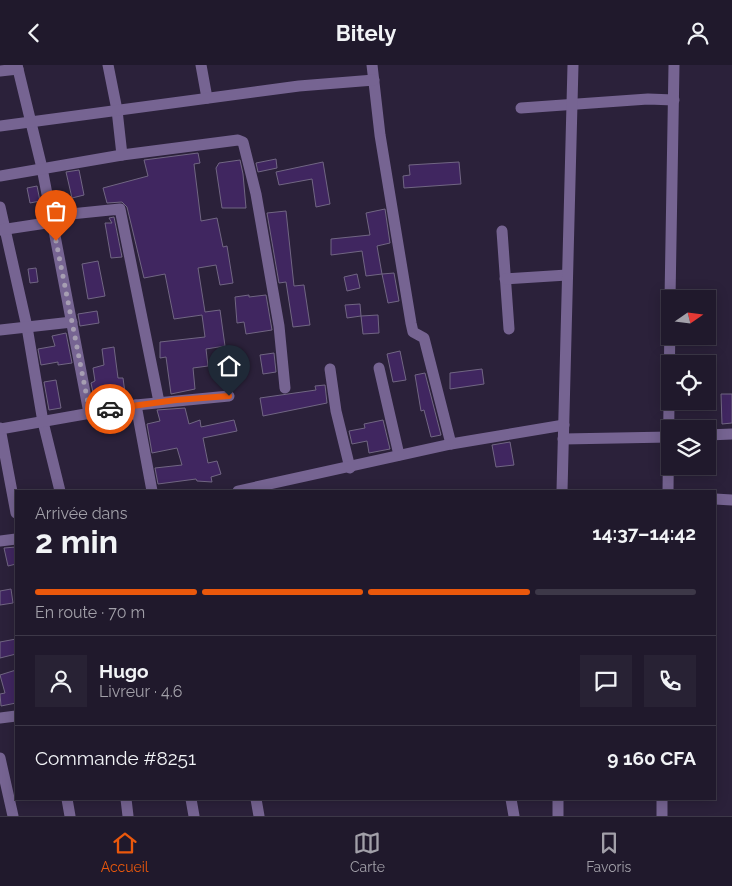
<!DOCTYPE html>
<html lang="fr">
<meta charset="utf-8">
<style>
:root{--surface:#20192c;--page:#282234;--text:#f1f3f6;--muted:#a2a0a9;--line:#3d3848;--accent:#ea580c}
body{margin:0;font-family:Raleway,sans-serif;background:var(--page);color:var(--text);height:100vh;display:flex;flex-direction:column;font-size:19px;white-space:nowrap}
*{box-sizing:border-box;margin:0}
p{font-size:16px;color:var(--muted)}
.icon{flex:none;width:28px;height:28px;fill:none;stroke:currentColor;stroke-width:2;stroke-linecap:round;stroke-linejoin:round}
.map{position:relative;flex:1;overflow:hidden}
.sheet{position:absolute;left:15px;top:425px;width:701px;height:310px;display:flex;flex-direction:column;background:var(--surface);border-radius:0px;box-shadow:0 2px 12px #0003,0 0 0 1px var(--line)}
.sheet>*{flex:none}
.needle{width:32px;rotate:76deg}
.buttons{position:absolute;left:661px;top:225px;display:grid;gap:10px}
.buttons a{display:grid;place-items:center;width:55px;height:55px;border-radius:0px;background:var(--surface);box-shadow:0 2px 12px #0003,0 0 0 1px var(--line);font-size:25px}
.pin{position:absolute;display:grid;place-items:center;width:42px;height:42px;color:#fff;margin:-51px -21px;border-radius:50% 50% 50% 0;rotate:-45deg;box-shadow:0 0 5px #0007}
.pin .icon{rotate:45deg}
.courier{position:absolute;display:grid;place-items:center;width:50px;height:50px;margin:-25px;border:4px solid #ea580c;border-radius:50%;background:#fff;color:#222;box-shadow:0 1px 6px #0007}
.headline em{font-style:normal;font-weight:700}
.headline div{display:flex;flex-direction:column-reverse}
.headline{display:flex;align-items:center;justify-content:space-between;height:85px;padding:0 20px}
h1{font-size:32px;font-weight:700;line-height:38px}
.bar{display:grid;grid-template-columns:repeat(4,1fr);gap:8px 5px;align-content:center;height:60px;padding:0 20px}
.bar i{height:6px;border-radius:4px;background:var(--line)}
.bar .current{background:var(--accent)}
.bar p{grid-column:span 4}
.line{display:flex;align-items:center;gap:12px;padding:0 20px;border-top:1px solid var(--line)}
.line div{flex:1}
.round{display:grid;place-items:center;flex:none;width:52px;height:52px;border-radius:0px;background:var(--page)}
header{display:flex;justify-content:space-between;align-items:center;height:65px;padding:0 20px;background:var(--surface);font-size:22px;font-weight:700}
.tab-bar{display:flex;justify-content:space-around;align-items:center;height:70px;border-top:1px solid var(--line);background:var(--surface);font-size:14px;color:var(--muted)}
.tab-bar a{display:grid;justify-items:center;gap:2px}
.tab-bar .current{color:var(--accent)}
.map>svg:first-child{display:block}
.building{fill:#402660;stroke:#716683}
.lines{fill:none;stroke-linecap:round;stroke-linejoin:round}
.minor{stroke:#766492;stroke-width:11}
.done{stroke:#a69eb2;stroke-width:5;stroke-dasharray:0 9}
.route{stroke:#ea580c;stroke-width:6}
</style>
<header><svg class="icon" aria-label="back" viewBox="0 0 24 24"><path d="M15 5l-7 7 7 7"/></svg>Bitely<svg class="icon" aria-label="person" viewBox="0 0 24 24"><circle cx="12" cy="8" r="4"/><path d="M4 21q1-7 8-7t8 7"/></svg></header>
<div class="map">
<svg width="732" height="751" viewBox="0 0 732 751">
<rect width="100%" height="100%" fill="#2b213a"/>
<g class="building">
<polygon points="198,88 200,98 194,99 201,156 217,153 223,182 227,181 233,218 220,220 216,200 198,203 205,247 220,245 225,281 206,284 208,301 193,303 195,324 171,329 166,292 160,293 160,277 205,272 202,250 174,254 165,209 144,213 127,142 122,137 107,138 103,123 148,111 144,95"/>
<polygon points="276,94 277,103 258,107 256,98"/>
<polygon points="240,95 243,109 246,143 222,143 216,103 219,98"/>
<polygon points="323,97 330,139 316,142 312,114 279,120 276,107"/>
<polygon points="459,97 461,119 404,123 403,111 410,110 409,100"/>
<polygon points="79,105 84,130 72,133 66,107"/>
<polygon points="37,121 40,136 30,138 27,123"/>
<polygon points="385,144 390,178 377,181 382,209 366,211 362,186 331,190 331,174 370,170 366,148"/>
<polygon points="286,146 294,221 304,220 310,260 293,262 286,217 279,218 267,148"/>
<polygon points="114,152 122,192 111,193 105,158 112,158 109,153"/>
<polygon points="98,196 105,231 88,234 82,199"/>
<polygon points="36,203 38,217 30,218 28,204"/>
<polygon points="394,208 399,236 388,238 382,209"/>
<polygon points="357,209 360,223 347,226 344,212"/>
<polygon points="249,230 249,232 266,230 272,265 246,269 244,257 237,258 235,232"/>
<polygon points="360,239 361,251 347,253 345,240"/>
<polygon points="97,246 99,258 80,261 78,249"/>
<polygon points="378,250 379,268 363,269 361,251"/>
<polygon points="66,268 72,298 58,300 58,297 41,300 38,284 55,281 52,271"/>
<polygon points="114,282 118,313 123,313 125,328 94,332 91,318 95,316 93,303 104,300 102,284"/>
<polygon points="400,286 406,315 393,317 387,289"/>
<polygon points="274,288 276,307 263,309 260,290"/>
<polygon points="482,304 484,319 450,324 450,308"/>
<polygon points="425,308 441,370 431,372 424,345 421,346 415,310"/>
<polygon points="56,315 61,343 49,345 44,317"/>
<polygon points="325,320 327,338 263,351 260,333 316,325 315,321"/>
<polygon points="721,329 732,329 732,358 722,359"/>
<polygon points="185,343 189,359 200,355 201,362 234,355 237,366 203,373 208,398 217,396 221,409 211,412 212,417 197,416 196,414 158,419 155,403 182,400 177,383 152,388 147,359 160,356 157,345"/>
<polygon points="383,355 390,384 369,388 367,376 352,379 349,366 365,363 364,359"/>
<polygon points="510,377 514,400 496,402 492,380"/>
<polygon points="16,482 16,499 8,501 4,483"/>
<polygon points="11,524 13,538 0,540 0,526"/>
<polygon points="16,574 16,589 0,593 0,577"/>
<polygon points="16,605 16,638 1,641 0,629 5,628 0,610"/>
</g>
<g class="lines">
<g class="minor">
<polyline points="17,0 42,103 89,348"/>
<polyline points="108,0 117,45 122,90"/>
<polyline points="201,0 207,33"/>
<polyline points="372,0 380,70 411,258 413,267 424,273 451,379"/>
<polyline points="0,6 18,4"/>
<polyline points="521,43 648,34 674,35"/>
<polyline points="0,61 299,21 374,15"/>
<polyline points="0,111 122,90 238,75 243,77 256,129 279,261 285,323"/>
<polyline points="0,142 27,262 43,357 60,426"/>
<polyline points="51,151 120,144 159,337"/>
<polyline points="0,165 53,157"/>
<polyline points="502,166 509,264"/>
<polyline points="505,214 567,210"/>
<polyline points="670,234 674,0"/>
<polyline points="0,265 72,257"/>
<polyline points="379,303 399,390"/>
<polyline points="330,304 336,346 350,403"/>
<polyline points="136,340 152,426"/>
<polyline points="0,363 16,448"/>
<polyline points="0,364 136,340 229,331"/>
<polyline points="708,370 732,369"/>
<polyline points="563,374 670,372"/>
<polyline points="238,426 451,379 564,360"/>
<polyline points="562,426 573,0"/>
<polyline points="668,426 670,250"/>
<polyline points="715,434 732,435"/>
<polyline points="0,476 16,474"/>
<polyline points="0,653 16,651"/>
<polyline points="0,693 13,751"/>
<polyline points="67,734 70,751"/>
<polyline points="126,734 128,751"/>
<polyline points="191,734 194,751"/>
<polyline points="256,734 259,751"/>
<polyline points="511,734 514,751"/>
<polyline points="558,751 558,734"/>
<polyline points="662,751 662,734"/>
</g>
</g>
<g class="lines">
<polyline class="done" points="56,176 90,348 110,344"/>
<polyline class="route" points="110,344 176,335 229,331"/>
</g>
</svg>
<div class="buttons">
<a><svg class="needle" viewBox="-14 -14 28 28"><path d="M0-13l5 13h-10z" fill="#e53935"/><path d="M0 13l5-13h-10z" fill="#a2a0a9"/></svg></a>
<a><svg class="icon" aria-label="locate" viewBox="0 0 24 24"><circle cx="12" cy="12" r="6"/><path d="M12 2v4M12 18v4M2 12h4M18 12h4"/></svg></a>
<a><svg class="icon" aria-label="layers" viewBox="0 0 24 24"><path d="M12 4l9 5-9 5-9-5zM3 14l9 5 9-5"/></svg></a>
</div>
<div class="pin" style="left:56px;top:176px;background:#ea580c"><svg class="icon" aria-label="bag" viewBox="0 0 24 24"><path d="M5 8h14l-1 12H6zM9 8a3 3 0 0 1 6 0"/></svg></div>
<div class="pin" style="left:229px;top:331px;background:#1f2937"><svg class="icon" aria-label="home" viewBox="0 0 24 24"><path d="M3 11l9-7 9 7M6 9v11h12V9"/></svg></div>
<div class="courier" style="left:110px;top:344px"><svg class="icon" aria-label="car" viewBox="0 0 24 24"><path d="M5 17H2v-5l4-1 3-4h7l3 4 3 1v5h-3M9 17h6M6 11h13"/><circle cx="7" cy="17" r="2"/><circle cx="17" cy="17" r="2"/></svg></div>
<section class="sheet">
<div class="headline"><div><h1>2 min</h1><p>Arrivée dans</p></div><em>14:37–14:42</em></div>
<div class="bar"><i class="current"></i><i class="current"></i><i class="current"></i><i></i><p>En route · 70 m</p></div>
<div class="line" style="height:90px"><a class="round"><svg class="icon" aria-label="person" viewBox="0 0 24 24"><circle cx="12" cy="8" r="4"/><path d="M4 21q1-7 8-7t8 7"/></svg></a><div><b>Hugo</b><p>Livreur · 4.6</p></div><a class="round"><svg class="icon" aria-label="chat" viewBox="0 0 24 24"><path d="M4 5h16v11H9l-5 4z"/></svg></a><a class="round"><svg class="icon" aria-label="phone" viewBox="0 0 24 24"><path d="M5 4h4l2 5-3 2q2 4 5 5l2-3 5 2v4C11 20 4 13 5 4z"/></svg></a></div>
<div class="line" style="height:65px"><div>Commande #8251</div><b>9 160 CFA</b></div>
</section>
</div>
<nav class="tab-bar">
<a class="current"><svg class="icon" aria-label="home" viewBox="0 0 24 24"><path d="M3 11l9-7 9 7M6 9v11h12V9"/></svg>Accueil</a>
<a><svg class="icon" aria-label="map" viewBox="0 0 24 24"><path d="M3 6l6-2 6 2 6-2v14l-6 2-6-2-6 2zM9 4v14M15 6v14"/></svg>Carte</a>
<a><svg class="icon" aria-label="saved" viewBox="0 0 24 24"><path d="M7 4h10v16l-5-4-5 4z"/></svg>Favoris</a>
</nav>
